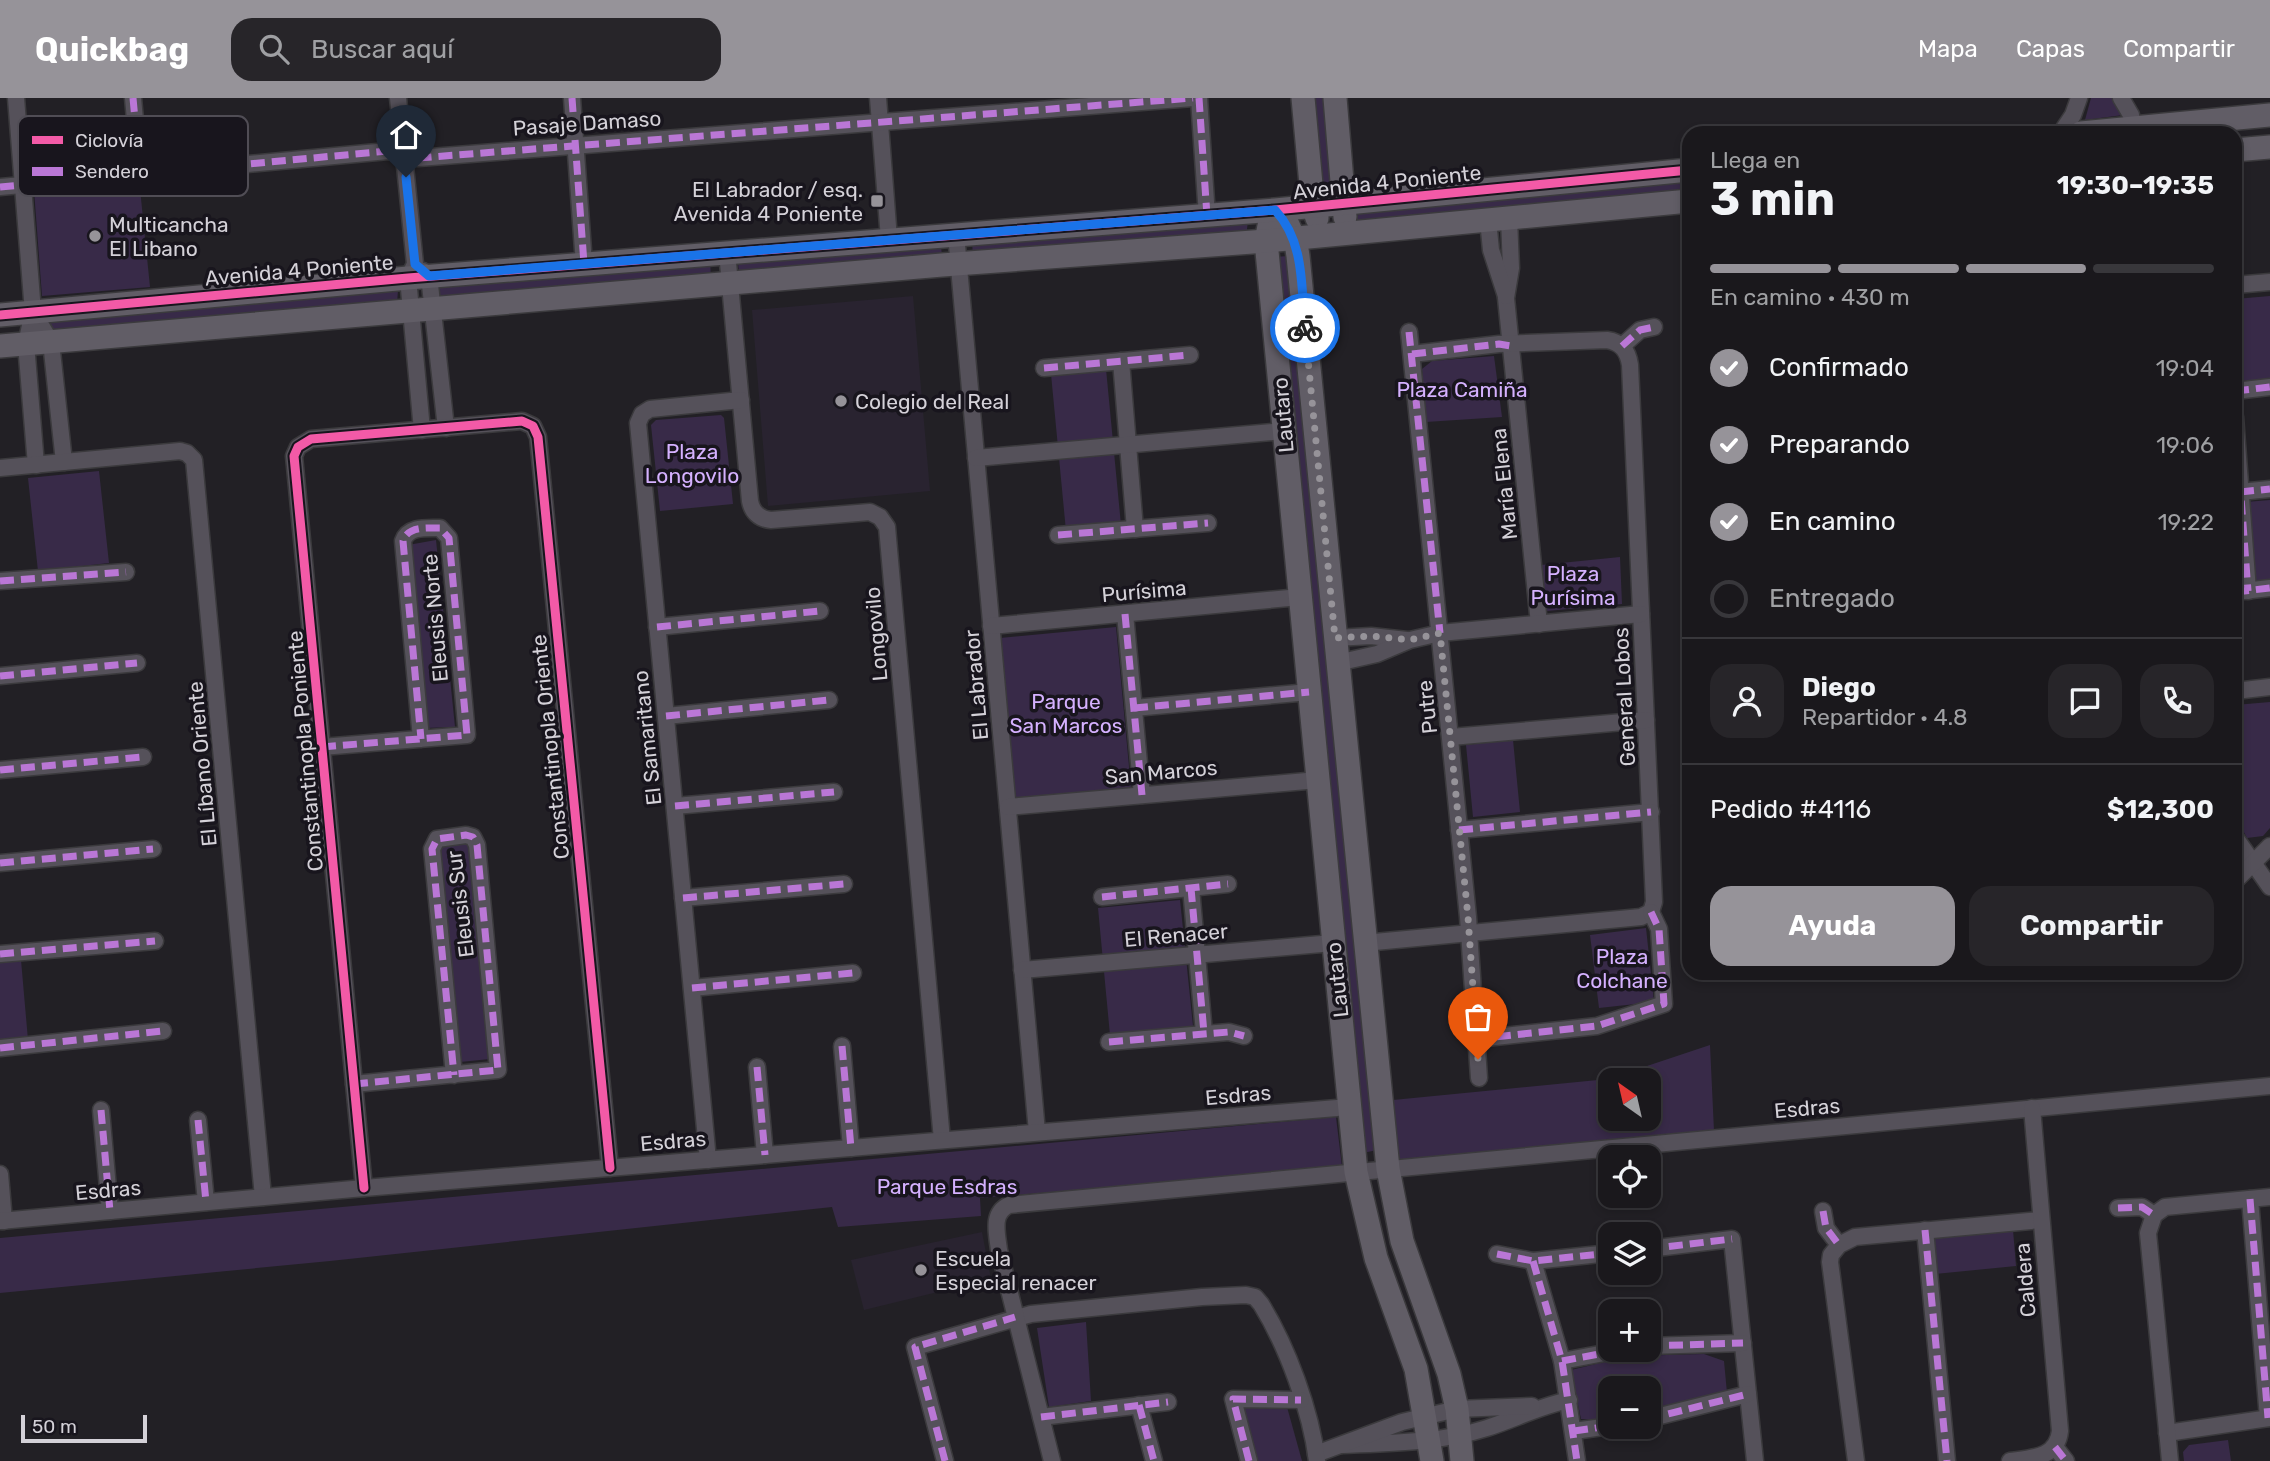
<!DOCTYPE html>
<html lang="es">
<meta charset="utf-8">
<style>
:root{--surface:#1a181c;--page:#272529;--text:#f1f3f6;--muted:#9fa0a3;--line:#38373b;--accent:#969399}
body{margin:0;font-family:Rubik,sans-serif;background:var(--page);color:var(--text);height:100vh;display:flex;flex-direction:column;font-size:26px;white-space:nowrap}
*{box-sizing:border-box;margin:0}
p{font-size:23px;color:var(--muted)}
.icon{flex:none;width:38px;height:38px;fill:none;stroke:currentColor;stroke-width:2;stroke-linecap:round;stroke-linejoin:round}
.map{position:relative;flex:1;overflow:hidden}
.panel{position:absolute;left:1682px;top:28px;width:560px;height:854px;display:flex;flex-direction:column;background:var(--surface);border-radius:21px;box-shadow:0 4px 10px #0003,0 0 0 2px var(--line)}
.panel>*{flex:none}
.needle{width:46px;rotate:326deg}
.fabs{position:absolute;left:1598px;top:970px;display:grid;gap:14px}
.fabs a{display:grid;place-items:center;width:63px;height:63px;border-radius:14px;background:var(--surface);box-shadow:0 4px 10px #0003,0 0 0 2px var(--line);font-size:35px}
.scale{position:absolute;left:21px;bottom:18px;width:126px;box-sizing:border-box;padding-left:7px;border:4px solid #d4d1d8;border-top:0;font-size:19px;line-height:24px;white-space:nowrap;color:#d4d1d8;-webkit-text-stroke:5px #18151d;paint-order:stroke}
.pin{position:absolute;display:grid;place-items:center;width:60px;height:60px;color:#fff;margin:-72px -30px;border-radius:50% 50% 50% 0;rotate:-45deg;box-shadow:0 0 7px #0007}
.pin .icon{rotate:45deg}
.courier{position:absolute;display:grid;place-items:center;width:70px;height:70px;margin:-35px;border:5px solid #1a73e8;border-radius:50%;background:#fff;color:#222;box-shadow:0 2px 9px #0007}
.overview em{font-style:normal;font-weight:700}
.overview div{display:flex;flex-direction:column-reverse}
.overview{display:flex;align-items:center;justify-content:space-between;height:119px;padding:0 28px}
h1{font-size:46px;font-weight:700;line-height:52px}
.bar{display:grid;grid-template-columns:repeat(4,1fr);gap:10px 7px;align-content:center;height:84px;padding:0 28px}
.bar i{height:9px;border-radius:5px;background:var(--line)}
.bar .selected{background:var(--accent)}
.bar p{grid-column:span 4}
.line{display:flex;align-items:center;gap:18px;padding:0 28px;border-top:2px solid var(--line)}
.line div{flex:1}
.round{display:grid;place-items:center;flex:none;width:74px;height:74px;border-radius:21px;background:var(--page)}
ol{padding:0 28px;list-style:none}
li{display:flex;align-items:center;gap:21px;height:77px}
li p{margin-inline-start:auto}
li .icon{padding:7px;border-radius:50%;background:var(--accent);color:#fff;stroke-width:4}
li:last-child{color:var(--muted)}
li i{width:38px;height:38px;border:4px solid var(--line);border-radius:50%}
.button{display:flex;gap:14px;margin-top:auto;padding:14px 28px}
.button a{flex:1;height:80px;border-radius:21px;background:var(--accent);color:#fff;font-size:28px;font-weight:700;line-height:80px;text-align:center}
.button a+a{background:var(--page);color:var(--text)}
header{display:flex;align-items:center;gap:42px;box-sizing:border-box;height:98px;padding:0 35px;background:var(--accent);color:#fff}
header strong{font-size:33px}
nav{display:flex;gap:38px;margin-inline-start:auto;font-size:24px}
.search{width:490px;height:63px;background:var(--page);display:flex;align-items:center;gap:18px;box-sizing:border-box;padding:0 24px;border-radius:21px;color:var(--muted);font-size:26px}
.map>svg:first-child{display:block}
.built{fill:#292330}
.green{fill:#382a48;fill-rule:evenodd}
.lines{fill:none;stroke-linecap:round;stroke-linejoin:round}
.street-casing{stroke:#3b3a3d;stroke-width:19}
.secondary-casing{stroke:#3b3a3d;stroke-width:26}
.street{stroke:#55515a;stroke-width:16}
.secondary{stroke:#615d66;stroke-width:23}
.quiet{stroke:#ba77d6;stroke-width:7;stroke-dasharray:14 7;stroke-linecap:butt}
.cycleway-casing{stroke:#18151d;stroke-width:13}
.cycleway{stroke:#f35aa7;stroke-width:9}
.done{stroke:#969399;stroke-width:7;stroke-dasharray:0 12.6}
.route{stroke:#1a73e8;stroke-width:9}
.poi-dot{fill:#969399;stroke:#18151d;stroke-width:2.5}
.labels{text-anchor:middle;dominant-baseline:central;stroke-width:7;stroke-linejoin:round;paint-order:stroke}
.street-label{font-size:21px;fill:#d4d1d8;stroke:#18151d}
.poi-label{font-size:21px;fill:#d4d1d8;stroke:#18151d;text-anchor:start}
.park-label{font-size:21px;fill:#d5b1ff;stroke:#18151d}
.key{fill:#18151d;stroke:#504d55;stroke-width:2}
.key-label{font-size:19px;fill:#d4d1d8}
</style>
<header>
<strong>Quickbag</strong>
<div class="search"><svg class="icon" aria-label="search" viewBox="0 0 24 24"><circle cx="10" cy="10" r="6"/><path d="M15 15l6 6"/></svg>Buscar aquí</div>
<nav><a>Mapa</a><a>Capas</a><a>Compartir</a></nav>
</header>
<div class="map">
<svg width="2270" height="1363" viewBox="0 0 2270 1363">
<rect width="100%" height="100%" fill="#222025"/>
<g class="built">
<polygon points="913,198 930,393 768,408 752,212"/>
<polygon points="982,1134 991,1181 864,1212 851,1162"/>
</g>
<g class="green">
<polygon points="1310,0 1329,0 1338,98 1323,103"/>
<polygon points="2091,0 2114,0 2123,17 2085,22"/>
<polygon points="1689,80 1689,96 1356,127 1356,112"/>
<polygon points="139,81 150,189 42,198 34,92"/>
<polygon points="1248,123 1246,139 973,158 972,144"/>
<polygon points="941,149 943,164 740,180 738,166"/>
<polygon points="1288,158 1377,1052 1363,1055 1274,159"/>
<polygon points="710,163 711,180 434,203 434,187"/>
<polygon points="398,192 397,206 52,234 44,221"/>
<polygon points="2270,198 2270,281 2240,283 2235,201"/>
<polygon points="1494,258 1502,319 1426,324 1422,271 1432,263"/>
<polygon points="1106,271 1121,427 1066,433 1051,276"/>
<polygon points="721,317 724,320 733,406 660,413 651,327 656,322"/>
<polygon points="99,373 109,465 38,473 28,380"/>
<polygon points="2270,402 2270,484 2253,485 2246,404"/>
<polygon points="436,442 455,629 424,630 408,447"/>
<polygon points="1620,459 1622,506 1547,513 1541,467"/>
<polygon points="1116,529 1131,690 1015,701 1000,540"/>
<polygon points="2270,604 2270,730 2263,738 2247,740 2235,717 2235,607"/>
<polygon points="1513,642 1520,714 1473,719 1466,647"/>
<polygon points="468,743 490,961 460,964 437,745"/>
<polygon points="1180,802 1193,928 1110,937 1098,810"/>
<polygon points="1646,830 1654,904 1599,910 1590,837"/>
<polygon points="21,862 28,942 0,945 0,865"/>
<path d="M1710,947l4,86 -316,32 -5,-63 215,-21zM1610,982h38v38h-38z"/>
<polygon points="1336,1019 1342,1069 980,1100 981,1118 838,1129 832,1109 330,1163 0,1195 0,1140"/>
<polygon points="2013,1132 2016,1168 1935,1176 1932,1139"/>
<polygon points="1086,1224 1091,1303 1049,1309 1037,1230"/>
<polygon points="1704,1256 1724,1263 1727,1295 1649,1315 1648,1290 1610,1290 1610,1323 1581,1321 1571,1272 1629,1258"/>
<polygon points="1239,1307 1287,1309 1302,1363 1255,1363"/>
<polygon points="2228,1342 2231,1363 2184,1363 2183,1354 2189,1347"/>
</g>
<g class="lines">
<defs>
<g id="street">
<polyline points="16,0 33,214 26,246 36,367"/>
<polyline points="133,0 140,76"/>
<polyline points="398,0 415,166 408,180 422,332"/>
<polyline points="572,0 584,166"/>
<polyline points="878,0 889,141"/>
<polyline points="1199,0 1207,118"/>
<polyline points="2121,0 2131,17 2134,35"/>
<polyline points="2061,35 2073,17 2079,0"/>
<polyline points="0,89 388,53 418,60 1193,0"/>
<polyline points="1509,120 1511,170 1506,200 1539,526"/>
<polyline points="1488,122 1491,152 1506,198"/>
<polyline points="956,136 1037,1034"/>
<path d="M727,154l23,249c2,11 9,18 21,19l99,-8 10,5 7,10 55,613"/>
<polyline points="423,173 429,178 446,330"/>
<polyline points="2235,187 2270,184"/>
<polyline points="33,214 51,244 64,364"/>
<polyline points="1409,234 1468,819 1479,980"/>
<polyline points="1622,248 1640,232 1654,229"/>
<path d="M1412,256l87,-10 108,-4c14,2 21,11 23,25l24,537 -3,10"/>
<polyline points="1121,263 1135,431"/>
<polyline points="1044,270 1190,257"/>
<polyline points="2235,293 2270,289"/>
<polyline points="2235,319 2248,493"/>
<polyline points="976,360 1284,333"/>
<polyline points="0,370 180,353 187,355 194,362 263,1099"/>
<polyline points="2240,394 2270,391"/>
<polyline points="1058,437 1208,425"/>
<polyline points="0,483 126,474"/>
<polyline points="2235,494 2270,490"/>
<polyline points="1125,516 1142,697"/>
<polyline points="991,528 1300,499"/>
<polyline points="657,529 820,513"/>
<polyline points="1335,540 1371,538 1407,542"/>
<polyline points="1337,565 1377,556 1410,542 1440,535 1641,516"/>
<polyline points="0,578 137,565"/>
<polyline points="2235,593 2270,589"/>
<polyline points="1134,610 1309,594"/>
<polyline points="666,618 829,602"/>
<polyline points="1451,639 1646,622"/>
<path d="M322,649l145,-12 -18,-197 -9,-10c-14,0 -32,-2 -37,13l18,198"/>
<polyline points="0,672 143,659"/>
<polyline points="675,708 834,694"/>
<polyline points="1008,709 1318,682"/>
<polyline points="1459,732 1651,714"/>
<polyline points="2235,739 2270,789"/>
<polyline points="0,765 153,751"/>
<polyline points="2235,783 2270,748"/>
<polyline points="1191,790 1204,935"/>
<polyline points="1102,799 1228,786"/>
<polyline points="683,800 844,786"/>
<polyline points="1364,845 1641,819 1651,814"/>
<polyline points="0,856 155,843"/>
<polyline points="1022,872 1333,845"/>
<polyline points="692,890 853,875"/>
<polyline points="1476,941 1597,928 1664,906 1659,831 1651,814"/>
<polyline points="1109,944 1229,934 1244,938"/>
<polyline points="842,948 851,1050"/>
<polyline points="0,950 163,933"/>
<polyline points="757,969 765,1057"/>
<polyline points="354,986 498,972 477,747 473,739 466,737 437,741 432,751 454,977"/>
<polyline points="101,1012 110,1113"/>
<polyline points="198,1022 206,1104"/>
<polyline points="708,1062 638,325 642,316 650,311 741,302"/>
<polyline points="0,1076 4,1123"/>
<polyline points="364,1090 294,358 298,349 311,341 522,323 533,328 538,339 610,1070"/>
<polyline points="2250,1101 2268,1320"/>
<polyline points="2118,1110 2142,1109 2154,1117"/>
<polyline points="1823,1113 1826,1130 1839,1147"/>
<polyline points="0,1123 364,1090 1349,1009"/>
<polyline points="1925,1132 1947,1363"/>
<polyline points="1648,1151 1732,1141 1755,1363"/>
<polyline points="1497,1156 1533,1163 1610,1155"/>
<polyline points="1533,1163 1562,1263 1577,1363"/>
<polyline points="1648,1248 1743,1245"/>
<polyline points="1562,1263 1626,1251"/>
<polyline points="1139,1307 1154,1363"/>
<polyline points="1041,1319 1168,1304"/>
<polyline points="1648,1321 1748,1296"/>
<polyline points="1574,1333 1610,1328"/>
<polyline points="2167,1335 2270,1320"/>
<path d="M1342,1347c48,-2 98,-2 145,-17 28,-9 53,-22 82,-28"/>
<polyline points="2055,1349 2066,1363"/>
<polyline points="1316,1356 1402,1324 1457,1311 1532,1308"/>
<path d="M945,1363l-30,-114 116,-33 171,-17 44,-2 9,2 6,7c26,42 50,107 56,157"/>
<path d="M1052,1363l-53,-211c-2,-17 -8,-37 10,-45l1261,-119"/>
<polyline points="1249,1363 1233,1301 1301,1302"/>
<polyline points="1856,1363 1830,1164 1831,1157 1839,1147 1855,1139 2041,1122"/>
<path d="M2010,1363c22,-3 47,-3 50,-30l-28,-323"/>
<polyline points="2170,1363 2148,1135 2154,1117 2165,1109 2270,1099"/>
</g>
<g id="secondary">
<polyline points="1303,0 1313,108 1317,120"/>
<polyline points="1335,0 1345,119"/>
<polyline points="2081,35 2270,17"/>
<polyline points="2235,52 2270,49"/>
<polyline points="1288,127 1296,145 1298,158 1388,1071 1402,1143 1449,1276 1457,1311 1462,1363"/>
<polyline points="1269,128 1266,143 1356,1074 1376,1160 1416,1271 1432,1363"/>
<polyline points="0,217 408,180 1275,112 1689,72"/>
<polyline points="0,248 942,167 1266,143 1689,103"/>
</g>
</defs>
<use href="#street" class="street-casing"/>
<use href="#secondary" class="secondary-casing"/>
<use href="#street" class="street"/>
<use href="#secondary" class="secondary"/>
<g class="quiet">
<polyline points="133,0 140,76"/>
<polyline points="572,0 584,166"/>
<polyline points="1199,0 1207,118"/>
<polyline points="0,89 388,53 418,60 1193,0"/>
<polyline points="1409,234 1440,535"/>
<polyline points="1622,248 1640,232 1654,229"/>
<polyline points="1412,256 1499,246 1511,248"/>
<polyline points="1044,270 1190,257"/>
<polyline points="2235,293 2270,289"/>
<polyline points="2235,319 2248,493"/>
<polyline points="2240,394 2270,391"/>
<polyline points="1058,437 1208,425"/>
<polyline points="0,483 126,474"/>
<polyline points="2235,494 2270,490"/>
<polyline points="1125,516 1142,697"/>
<polyline points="657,529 820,513"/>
<polyline points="0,578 137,565"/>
<polyline points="1134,610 1309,594"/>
<polyline points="666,618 829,602"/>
<path d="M322,649l145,-12 -18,-197 -9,-10c-14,0 -32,-2 -37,13l18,198"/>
<polyline points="0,672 143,659"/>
<polyline points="675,708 834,694"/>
<polyline points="1459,732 1651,714"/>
<polyline points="0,765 153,751"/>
<polyline points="1191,790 1204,935"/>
<polyline points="1102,799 1228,786"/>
<polyline points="683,800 844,786"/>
<polyline points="0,856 155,843"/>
<polyline points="692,890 853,875"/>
<polyline points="1476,941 1597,928 1664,906 1659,831 1651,814"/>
<polyline points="1109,944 1229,934 1244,938"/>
<polyline points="842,948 851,1050"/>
<polyline points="0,950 163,933"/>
<polyline points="757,969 765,1057"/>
<polyline points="354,986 498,972 477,747 473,739 466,737 437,741 432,751 454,977"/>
<polyline points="101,1012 110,1113"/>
<polyline points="198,1022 206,1104"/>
<polyline points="2250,1101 2268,1320"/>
<polyline points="2118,1110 2142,1109 2154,1117"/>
<polyline points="1823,1113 1826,1130 1839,1147"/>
<polyline points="1925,1132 1947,1363"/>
<polyline points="1648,1151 1732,1141"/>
<polyline points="1497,1156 1533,1163 1610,1155"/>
<polyline points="1533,1163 1562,1263 1577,1363"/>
<polyline points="1648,1248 1743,1245"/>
<polyline points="1562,1263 1626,1251"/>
<polyline points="1139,1307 1154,1363"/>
<polyline points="1041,1319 1168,1304"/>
<polyline points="1648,1321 1748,1296"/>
<polyline points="1574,1333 1610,1328"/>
<polyline points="2055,1349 2066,1363"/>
<polyline points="945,1363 915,1249 1015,1219"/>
<polyline points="1249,1363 1233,1301 1301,1302"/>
</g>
<defs>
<g id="cycleway">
<polyline points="0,217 408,180 1275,112 1689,72"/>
<polyline points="364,1090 294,358 298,349 311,341 522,323 533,328 538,339 610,1070"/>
</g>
</defs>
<use href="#cycleway" class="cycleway-casing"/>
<use href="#cycleway" class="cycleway"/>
</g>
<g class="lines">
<polyline class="done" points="1305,230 1335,540 1371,538 1410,542 1440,535 1468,819 1478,961"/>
<path class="route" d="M406,79l9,87 14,12 846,-66c30,32 26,77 30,118"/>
</g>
<g class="poi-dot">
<rect x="870" y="96" width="14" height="14" rx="3.5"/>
<circle cx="95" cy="138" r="7"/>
<circle cx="841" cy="303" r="7"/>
<circle cx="921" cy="1172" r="7"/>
</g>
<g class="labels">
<g class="street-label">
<text transform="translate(587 25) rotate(-4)">Pasaje Damaso</text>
<text transform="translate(1387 84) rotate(-6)">Avenida 4 Poniente</text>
<text transform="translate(299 172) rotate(-5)">Avenida 4 Poniente</text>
<text transform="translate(1283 317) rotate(-95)">Lautaro</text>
<text transform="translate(1504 386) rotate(-96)">María Elena</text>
<text transform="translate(1144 493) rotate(-5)">Purísima</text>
<text transform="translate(435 520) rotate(-95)">Eleusis Norte</text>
<text transform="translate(876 536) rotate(-95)">Longovilo</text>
<text transform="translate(976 587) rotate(-95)">El Labrador</text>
<text transform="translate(1624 599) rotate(-93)">General Lobos</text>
<text transform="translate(1427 609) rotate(-96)">Putre</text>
<text transform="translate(647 640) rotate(-96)">El Samaritano</text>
<text transform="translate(550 649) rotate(-96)">Constantinopla Oriente</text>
<text transform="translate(305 653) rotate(-95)">Constantinopla Poniente</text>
<text transform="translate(202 666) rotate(-95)">El Líbano Oriente</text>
<text transform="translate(1161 674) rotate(-5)">San Marcos</text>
<text transform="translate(460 806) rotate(-97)">Eleusis Sur</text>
<text transform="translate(1176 837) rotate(-5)">El Renacer</text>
<text transform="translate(1337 882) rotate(-96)">Lautaro</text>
<text transform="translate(1238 997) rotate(-5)">Esdras</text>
<text transform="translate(1807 1010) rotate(-5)">Esdras</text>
<text transform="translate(673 1043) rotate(-5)">Esdras</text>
<text transform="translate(108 1092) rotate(-5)">Esdras</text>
<text transform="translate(2025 1182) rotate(-95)">Caldera</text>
</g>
<g class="poi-label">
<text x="863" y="91" text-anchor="end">El Labrador / esq.<tspan x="863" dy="24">Avenida 4 Poniente</tspan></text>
<text x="109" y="126">Multicancha<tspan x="109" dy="24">El Libano</tspan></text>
<text x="855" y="303">Colegio del Real</text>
<text x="935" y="1160">Escuela<tspan x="935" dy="24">Especial renacer</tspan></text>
</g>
<g class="park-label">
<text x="1462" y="291">Plaza Camiña</text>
<text x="692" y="353">Plaza<tspan x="692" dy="24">Longovilo</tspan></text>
<text x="1573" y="475">Plaza<tspan x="1573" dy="24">Purísima</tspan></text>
<text x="1066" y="603">Parque<tspan x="1066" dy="24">San Marcos</tspan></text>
<text x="1622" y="858">Plaza<tspan x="1622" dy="24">Colchane</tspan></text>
<text x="947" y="1088">Parque Esdras</text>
</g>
</g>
<rect x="18" y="18" width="230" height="80" rx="10" class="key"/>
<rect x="32" y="38" width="31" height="8" fill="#f35aa7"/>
<rect x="32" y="69" width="31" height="9" fill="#ba77d6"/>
<g class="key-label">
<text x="75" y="49">Ciclovía</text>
<text x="75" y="80">Sendero</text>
</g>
</svg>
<div class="fabs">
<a><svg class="needle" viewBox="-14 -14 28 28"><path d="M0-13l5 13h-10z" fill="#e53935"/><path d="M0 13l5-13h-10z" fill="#9fa0a3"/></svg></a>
<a><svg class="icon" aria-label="locate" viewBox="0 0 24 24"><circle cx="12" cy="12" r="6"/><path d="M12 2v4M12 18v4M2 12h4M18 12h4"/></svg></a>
<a><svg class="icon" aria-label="layers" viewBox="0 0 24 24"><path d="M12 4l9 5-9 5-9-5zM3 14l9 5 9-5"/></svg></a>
<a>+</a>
<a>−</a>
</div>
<div class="scale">50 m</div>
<div class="pin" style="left:1478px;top:961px;background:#ea580c"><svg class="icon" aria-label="bag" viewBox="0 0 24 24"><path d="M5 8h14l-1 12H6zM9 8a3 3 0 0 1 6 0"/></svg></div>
<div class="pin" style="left:406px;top:79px;background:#1f2937"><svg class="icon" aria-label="home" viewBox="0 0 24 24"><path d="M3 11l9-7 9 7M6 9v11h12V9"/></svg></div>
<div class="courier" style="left:1305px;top:230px"><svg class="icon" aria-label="bike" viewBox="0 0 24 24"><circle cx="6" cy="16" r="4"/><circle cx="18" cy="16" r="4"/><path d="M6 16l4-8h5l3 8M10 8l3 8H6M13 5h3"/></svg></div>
<section class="panel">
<div class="overview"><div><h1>3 min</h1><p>Llega en</p></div><em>19:30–19:35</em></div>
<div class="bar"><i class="selected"></i><i class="selected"></i><i class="selected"></i><i></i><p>En camino · 430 m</p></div>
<ol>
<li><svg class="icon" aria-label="check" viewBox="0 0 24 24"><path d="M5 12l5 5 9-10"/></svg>Confirmado<p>19:04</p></li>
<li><svg class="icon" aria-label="check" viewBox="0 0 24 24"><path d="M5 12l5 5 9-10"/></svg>Preparando<p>19:06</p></li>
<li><svg class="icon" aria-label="check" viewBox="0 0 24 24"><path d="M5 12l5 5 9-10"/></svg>En camino<p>19:22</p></li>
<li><i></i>Entregado</li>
</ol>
<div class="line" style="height:126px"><a class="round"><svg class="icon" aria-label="person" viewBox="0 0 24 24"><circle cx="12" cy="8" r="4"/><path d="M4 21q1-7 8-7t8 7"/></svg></a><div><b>Diego</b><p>Repartidor · 4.8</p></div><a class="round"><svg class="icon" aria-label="chat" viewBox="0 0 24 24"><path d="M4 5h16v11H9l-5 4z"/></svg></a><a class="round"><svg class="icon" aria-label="phone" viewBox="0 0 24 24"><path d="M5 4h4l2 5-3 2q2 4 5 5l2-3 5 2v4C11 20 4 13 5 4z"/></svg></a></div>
<div class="line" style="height:91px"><div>Pedido #4116</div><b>$12,300</b></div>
<div class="button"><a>Ayuda</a><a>Compartir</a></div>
</section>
</div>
